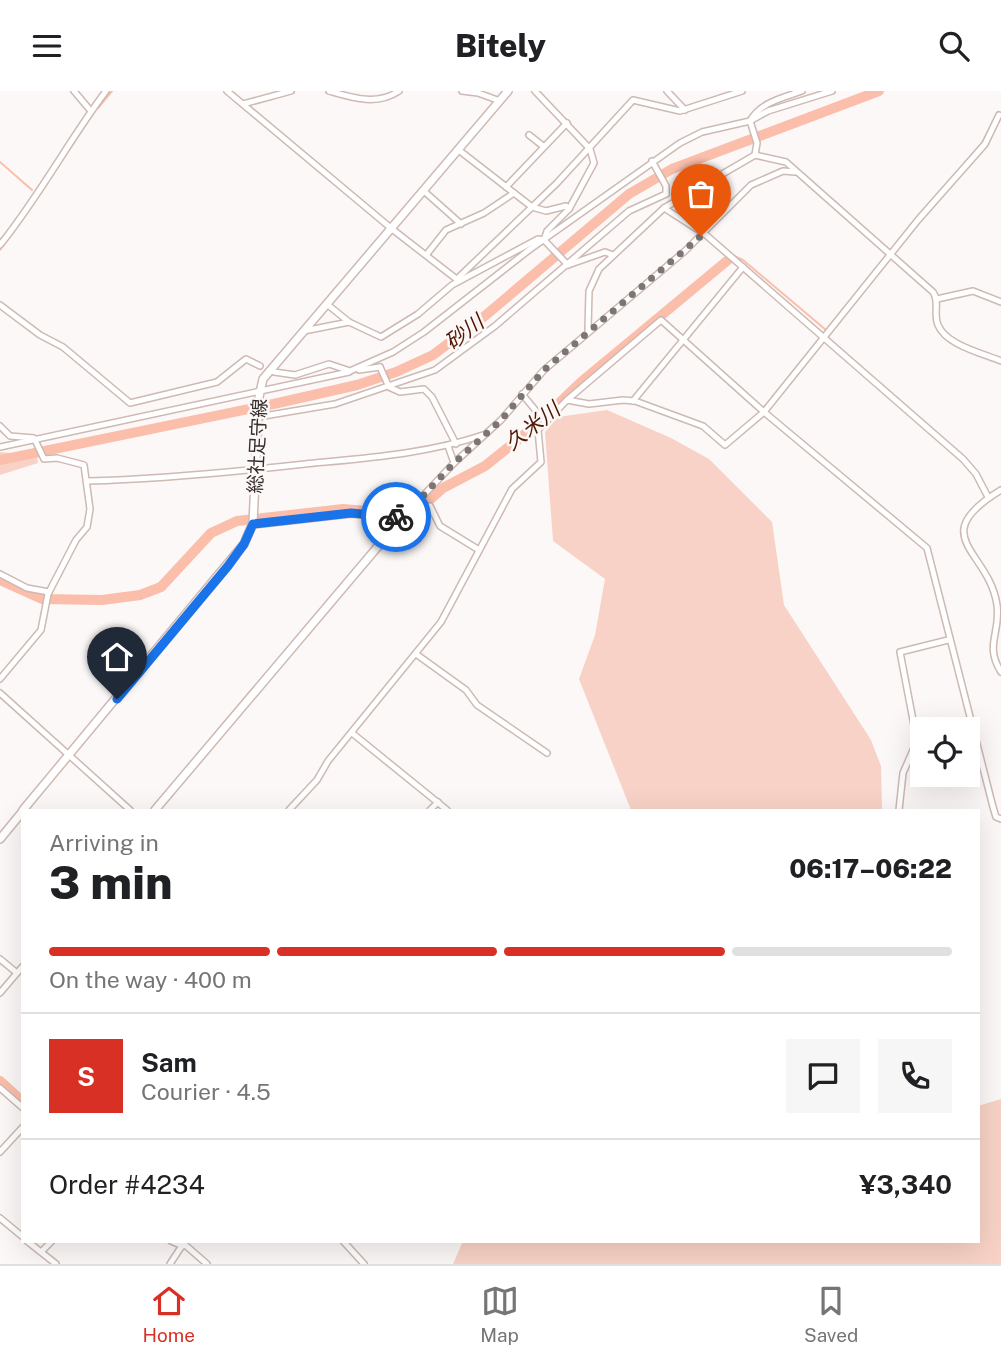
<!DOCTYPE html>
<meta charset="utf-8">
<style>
:root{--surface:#fff;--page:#f6f6f6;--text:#202124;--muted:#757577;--line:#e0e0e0;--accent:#d93025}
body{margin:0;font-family:"Public Sans","Noto Sans JP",sans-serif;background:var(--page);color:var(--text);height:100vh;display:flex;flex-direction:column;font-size:26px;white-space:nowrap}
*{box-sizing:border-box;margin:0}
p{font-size:23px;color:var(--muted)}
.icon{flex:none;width:38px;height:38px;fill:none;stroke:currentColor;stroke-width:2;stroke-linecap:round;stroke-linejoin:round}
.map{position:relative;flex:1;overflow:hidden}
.details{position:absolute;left:21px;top:718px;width:959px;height:434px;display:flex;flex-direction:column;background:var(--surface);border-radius:0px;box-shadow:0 7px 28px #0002}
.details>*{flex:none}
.fabs{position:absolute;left:910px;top:626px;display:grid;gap:14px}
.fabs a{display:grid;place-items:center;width:70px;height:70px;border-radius:0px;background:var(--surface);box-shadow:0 7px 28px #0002;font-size:35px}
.pin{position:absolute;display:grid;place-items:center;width:60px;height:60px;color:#fff;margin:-72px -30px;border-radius:50% 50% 50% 0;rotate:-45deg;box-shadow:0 0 7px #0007}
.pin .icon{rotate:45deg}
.courier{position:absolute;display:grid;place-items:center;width:70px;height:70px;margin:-35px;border:5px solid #1a73e8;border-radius:50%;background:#fff;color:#222;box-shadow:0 2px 9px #0007}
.head em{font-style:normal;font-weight:800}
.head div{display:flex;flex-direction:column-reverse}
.head{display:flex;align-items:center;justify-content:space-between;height:119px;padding:0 28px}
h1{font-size:46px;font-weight:800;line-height:52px}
.bar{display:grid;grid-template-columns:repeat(4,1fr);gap:10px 7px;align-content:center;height:84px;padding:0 28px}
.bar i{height:9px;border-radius:5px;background:var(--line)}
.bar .selected{background:var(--accent)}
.bar p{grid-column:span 4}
.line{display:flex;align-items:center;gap:18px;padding:0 28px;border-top:2px solid var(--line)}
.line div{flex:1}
.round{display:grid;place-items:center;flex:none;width:74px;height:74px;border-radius:0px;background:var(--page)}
header{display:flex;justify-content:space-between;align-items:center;height:91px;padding:0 28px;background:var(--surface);font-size:32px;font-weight:800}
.tab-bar{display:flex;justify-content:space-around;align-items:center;height:98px;border-top:2px solid var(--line);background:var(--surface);font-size:19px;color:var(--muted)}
.tab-bar a{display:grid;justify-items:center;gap:4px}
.tab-bar .selected{color:var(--accent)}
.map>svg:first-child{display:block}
.green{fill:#f8d2c6}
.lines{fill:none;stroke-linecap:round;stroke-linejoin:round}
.stream{stroke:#fabeaa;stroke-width:2}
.river{stroke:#fabeaa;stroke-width:10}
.street-casing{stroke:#ceb9b3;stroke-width:8}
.secondary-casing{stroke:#ceb9b3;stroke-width:10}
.street{stroke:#fff;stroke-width:5}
.secondary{stroke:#fff;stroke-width:7}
.done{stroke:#7c7573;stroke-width:7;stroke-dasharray:0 12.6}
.route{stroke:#1a73e8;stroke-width:9}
.labels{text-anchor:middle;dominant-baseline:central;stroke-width:5;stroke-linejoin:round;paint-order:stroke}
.street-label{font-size:19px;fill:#372e2c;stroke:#fcf8f7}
.water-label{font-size:21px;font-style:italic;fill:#531803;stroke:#fcf8f7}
</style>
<header><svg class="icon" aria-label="menu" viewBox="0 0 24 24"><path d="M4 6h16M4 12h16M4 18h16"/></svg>Bitely<svg class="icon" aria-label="search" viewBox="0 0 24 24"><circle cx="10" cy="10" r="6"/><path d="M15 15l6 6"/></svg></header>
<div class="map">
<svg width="1001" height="1173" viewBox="0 0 1001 1173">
<rect width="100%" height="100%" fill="#fcf8f7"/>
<g class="green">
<polygon points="607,319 671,347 709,368 772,431 784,514 871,649 881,675 882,719 631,719 579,588 595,544 605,488 553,450 545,341 558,326"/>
<polygon points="0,361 37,365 38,372 0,384"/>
<polygon points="1001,1008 1001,1173 453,1173 463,1150 978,1150 978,1015"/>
</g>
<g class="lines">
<g class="stream">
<polyline points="98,17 112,0"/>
<polyline points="0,71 32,99"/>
<polyline points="966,71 982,52 994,29"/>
<polyline points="45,95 78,44"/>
<polyline points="0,159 3,154"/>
<polyline points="734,165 743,169 826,239"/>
</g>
<g class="river">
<polyline points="0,369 278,312 357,294 396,281 433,264 486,224 629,103 672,78 879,0"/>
<polyline points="0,489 42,508 102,509 140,504 161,496 211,442 237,430 343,418 401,423 425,413 443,397 485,375 535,335 581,291 728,169"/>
<polyline points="0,990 23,1011"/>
</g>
<defs>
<g id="street">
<polyline points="74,0 90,19"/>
<polyline points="227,0 392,138 459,190"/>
<path d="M329,0c24,7 48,15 70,0"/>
<polyline points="462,0 478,2 500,10"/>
<polyline points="535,0 590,58 594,72 569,118 547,140 544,149"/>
<polyline points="667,0 685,19"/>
<polyline points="243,13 291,0"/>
<polyline points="529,44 543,55"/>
<polyline points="460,60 532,116 546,120 566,115 569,118"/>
<path d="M755,64l31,7 147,130c7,10 0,21 5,33 8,20 44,28 63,36"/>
<polyline points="652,70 666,95 666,103"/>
<polyline points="506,96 567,32"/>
<polyline points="425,101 461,133"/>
<polyline points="664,117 706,144 963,368 976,383 988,406"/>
<polyline points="544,149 568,174"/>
<path d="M0,154c39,-48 69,-105 106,-154"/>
<polyline points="427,163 446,139 484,122 514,102"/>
<polyline points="568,174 605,161 613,164"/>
<polyline points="457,188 557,92 633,9 680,20 742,0"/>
<polyline points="937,208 973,200 1001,211"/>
<polyline points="0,214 40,244 63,256 130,312 217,291 246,268 260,275"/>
<polyline points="328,214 349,231 381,246 418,223 452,194 538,148 544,149"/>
<path d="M588,239l1,-39 10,-22 65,-61 91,-53 2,-12 -7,-22c11,-19 32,-23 52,-30"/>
<polyline points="304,240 349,231"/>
<polyline points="380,276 389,296 400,301 424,298 432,306 456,353"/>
<polyline points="359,279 380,276"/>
<polyline points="274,281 295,284 329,273 350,280 393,261 424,241 529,159 680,52 702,41 750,30 768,20 832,0"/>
<polyline points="522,303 546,332"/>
<polyline points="567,309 589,313 623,309 635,310 703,335 725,354 764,321 918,129 985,53 999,24"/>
<polyline points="633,310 743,176"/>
<polyline points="258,326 335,313 435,279 495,235 629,120 666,103"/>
<polyline points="0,335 10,345 34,347 44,368 57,367 84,374 90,418 87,436 76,449 48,503 41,539 0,588"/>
<polyline points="448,355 454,372"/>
<polyline points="0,356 349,281"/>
<path d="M88,390c73,-2 145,-9 217,-17 61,-6 121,-10 178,-29"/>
<path d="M1001,399c-77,47 -12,60 -4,115 4,28 -13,40 4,67"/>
<polyline points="402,427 454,372 501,329 544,279 685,160 751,94 783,80 795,81"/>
<polyline points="253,434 351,423 402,427 430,415 440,435 479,459"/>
<polyline points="0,483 27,497 49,501"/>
<polyline points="416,563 466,599 477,614 547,662"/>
<polyline points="0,602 130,719"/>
<polyline points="352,642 447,719"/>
<polyline points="289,719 317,689 328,670 441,531 512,398 541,371 538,339 567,309 661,229 764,321 927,457 993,716 996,726 1001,728"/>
<polyline points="430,719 438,711"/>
<polyline points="899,719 903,682 917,650 900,561 948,549"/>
<polyline points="0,868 17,882"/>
<polyline points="0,902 23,875"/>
<polyline points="0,997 23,1017"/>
<polyline points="0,1061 23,1036"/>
<polyline points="0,1127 23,1146"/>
<polyline points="27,1150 56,1173"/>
<polyline points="171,1150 183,1155"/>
<polyline points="343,1150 364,1173"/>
<polyline points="184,1153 207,1173"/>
<polyline points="41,1161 52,1150"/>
<polyline points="170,1173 185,1150"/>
</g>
<g id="secondary">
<polyline points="23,719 244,453 253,432 259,306 263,288 508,0"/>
<polyline points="155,719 402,427"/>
<polyline points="0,748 23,720"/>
</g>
</defs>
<use href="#street" class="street-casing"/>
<use href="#secondary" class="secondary-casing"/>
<use href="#street" class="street"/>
<use href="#secondary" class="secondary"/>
</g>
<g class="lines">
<polyline class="done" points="396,426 402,427 454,372 501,329 544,279 701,145"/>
<polyline class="route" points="117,608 228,475 244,453 253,433 351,422 396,426"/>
</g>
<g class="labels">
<g class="street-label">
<text transform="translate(257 355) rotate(-87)">総社足守線</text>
</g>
<g class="water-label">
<text transform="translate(464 241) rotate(-37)">砂川</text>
<text transform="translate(532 335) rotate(-38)">久米川</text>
</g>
</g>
</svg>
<div class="fabs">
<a><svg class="icon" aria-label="locate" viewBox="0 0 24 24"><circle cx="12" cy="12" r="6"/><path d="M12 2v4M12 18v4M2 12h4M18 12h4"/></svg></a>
</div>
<div class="pin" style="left:701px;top:145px;background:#ea580c"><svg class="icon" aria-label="bag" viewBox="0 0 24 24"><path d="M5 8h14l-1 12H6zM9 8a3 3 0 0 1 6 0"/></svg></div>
<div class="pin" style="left:117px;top:608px;background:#1f2937"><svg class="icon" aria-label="home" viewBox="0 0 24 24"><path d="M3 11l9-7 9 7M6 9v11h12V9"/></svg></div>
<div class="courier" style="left:396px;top:426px"><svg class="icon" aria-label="bike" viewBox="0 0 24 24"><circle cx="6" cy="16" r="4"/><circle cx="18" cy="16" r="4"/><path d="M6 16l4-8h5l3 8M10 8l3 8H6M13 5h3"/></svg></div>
<section class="details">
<div class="head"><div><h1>3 min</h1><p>Arriving in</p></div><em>06:17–06:22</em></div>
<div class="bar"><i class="selected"></i><i class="selected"></i><i class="selected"></i><i></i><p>On the way · 400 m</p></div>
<div class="line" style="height:126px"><b class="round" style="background:var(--accent);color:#fff">S</b><div><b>Sam</b><p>Courier · 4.5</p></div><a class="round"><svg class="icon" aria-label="chat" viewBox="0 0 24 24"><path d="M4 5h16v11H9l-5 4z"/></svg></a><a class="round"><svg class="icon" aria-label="phone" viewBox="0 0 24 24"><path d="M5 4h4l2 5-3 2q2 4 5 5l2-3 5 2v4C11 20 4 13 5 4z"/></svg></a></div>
<div class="line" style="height:91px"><div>Order #4234</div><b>¥3,340</b></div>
</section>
</div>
<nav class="tab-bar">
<a class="selected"><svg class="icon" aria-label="home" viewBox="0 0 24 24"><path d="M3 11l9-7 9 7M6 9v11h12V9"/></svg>Home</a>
<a><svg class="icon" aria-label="map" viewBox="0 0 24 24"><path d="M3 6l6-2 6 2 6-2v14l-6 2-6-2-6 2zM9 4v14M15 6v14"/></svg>Map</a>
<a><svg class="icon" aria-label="saved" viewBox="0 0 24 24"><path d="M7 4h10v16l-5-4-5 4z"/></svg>Saved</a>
</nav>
